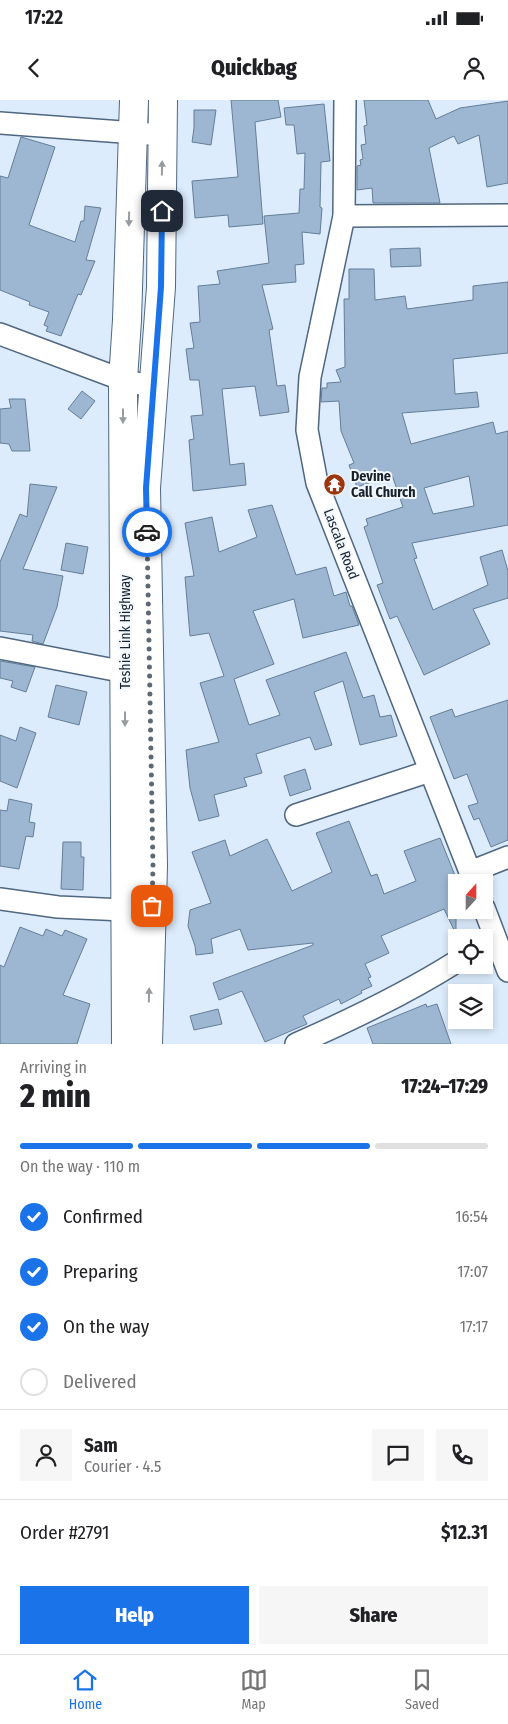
<!DOCTYPE html>
<meta charset="utf-8">
<style>
:root{--surface:#fff;--page:#f6f6f6;--text:#202124;--muted:#757577;--line:#e0e0e0;--accent:#1a73e8}
body{margin:0;font-family:"Fira Sans Condensed",sans-serif;background:var(--page);color:var(--text);height:100vh;display:flex;flex-direction:column;font-size:19px;white-space:nowrap}
*{box-sizing:border-box;margin:0}
p{font-size:16px;color:var(--muted)}
.icon{flex:none;width:28px;height:28px;fill:none;stroke:currentColor;stroke-width:2;stroke-linecap:round;stroke-linejoin:round}
.map{position:relative;height:944px;overflow:hidden}
.sheet{display:flex;flex-direction:column;background:var(--surface);flex:1}
.sheet>*{flex:none}
.needle{width:32px;rotate:21deg}
.tools{position:absolute;left:448px;top:774px;display:grid;gap:10px}
.tools a{display:grid;place-items:center;width:45px;height:45px;border-radius:0px;background:var(--surface);box-shadow:0 2px 8px #0003;font-size:25px}
.pin{position:absolute;display:grid;place-items:center;width:42px;height:42px;color:#fff;margin:-21px;border-radius:10px;box-shadow:0 2px 8px #0006}
.courier{position:absolute;display:grid;place-items:center;width:50px;height:50px;margin:-25px;border:4px solid #1a73e8;border-radius:50%;background:#fff;color:#222;box-shadow:0 1px 6px #0007}
.head em{font-style:normal;font-weight:800}
.head div{display:flex;flex-direction:column-reverse}
.head{display:flex;align-items:center;justify-content:space-between;height:85px;padding:0 20px}
h1{font-size:32px;font-weight:800;line-height:38px}
.bar{display:grid;grid-template-columns:repeat(4,1fr);gap:8px 5px;align-content:center;height:60px;padding:0 20px}
.bar i{height:6px;border-radius:4px;background:var(--line)}
.bar .current{background:var(--accent)}
.bar p{grid-column:span 4}
.line{display:flex;align-items:center;gap:12px;padding:0 20px;border-top:1px solid var(--line)}
.line div{flex:1}
.round{display:grid;place-items:center;flex:none;width:52px;height:52px;border-radius:0px;background:var(--page)}
ol{padding:0 20px;list-style:none}
li{display:flex;align-items:center;gap:15px;height:55px}
li p{margin-inline-start:auto}
li .icon{padding:5px;border-radius:50%;background:var(--accent);color:#fff;stroke-width:4}
li:last-child{color:var(--muted)}
li i{width:28px;height:28px;border:2px solid var(--line);border-radius:50%}
.action{display:flex;gap:10px;margin-top:auto;padding:10px 20px}
.action a{flex:1;height:58px;border-radius:0px;background:var(--accent);color:#fff;font-size:20px;font-weight:800;line-height:58px;text-align:center}
.action a+a{background:var(--page);color:var(--text)}
.status{display:flex;justify-content:space-between;align-items:center;height:35px;padding:0 25px;background:var(--surface);direction:ltr}
.status svg{height:14px;fill:currentColor}
header{display:flex;justify-content:space-between;align-items:center;height:65px;padding:0 20px;background:var(--surface);font-size:22px;font-weight:800}
.tab-bar{display:flex;justify-content:space-around;align-items:center;height:70px;border-top:1px solid var(--line);background:var(--surface);font-size:14px;color:var(--muted)}
.tab-bar a{display:grid;justify-items:center;gap:2px}
.tab-bar .current{color:var(--accent)}
.map>svg:first-child{display:block}
.building{fill:#9db7d2;stroke:#657e98;fill-rule:evenodd}
.lines{fill:none;stroke-linecap:round;stroke-linejoin:round}
.minor-casing{stroke:#4f6780;stroke-width:24}
.major-casing{stroke:#4f6780;stroke-width:30}
.minor{stroke:#fff;stroke-width:21}
.major{stroke:#fff;stroke-width:28}
.oneway{fill:#979ca0}
.done{stroke:#5d6975;stroke-width:5;stroke-dasharray:0 9}
.route{stroke:#1a73e8;stroke-width:6}
.labels{text-anchor:middle;dominant-baseline:central;stroke-width:4;stroke-linejoin:round;paint-order:stroke}
.poi-label{font-size:14px;font-weight:bold;fill:#18222c;stroke:#f3f8fe;text-anchor:start}
.street-label{font-size:14px;fill:#18222c;stroke:#f3f8fe}
</style>
<div class="status"><b>17:22</b><svg viewBox="0 0 49 12"><path d="M0 12V9h3v3zM5 12V6h3v6zM10 12V3h3v9zM15 12V0h3v12zM26 1h20v11H26zM47 4h2v5h-2z"/></svg></div>
<header><svg class="icon" aria-label="back" viewBox="0 0 24 24"><path d="M15 5l-7 7 7 7"/></svg>Quickbag<svg class="icon" aria-label="person" viewBox="0 0 24 24"><circle cx="12" cy="8" r="4"/><path d="M4 21q1-7 8-7t8 7"/></svg></header>
<div class="map">
<svg width="508" height="944" viewBox="0 0 508 944">
<rect width="100%" height="100%" fill="#dcecfd"/>
<g class="building">
<polygon points="231,0 278,0 281,17 255,22 263,124 229,127 228,115 195,118 192,81 238,77"/>
<polygon points="364,0 428,0 436,19 460,8 508,1 508,83 487,87 479,35 458,44 454,36 429,48 440,103 373,103 372,88 357,90 357,66 361,65 360,60 363,59 361,45 366,44 364,26 367,25"/>
<polygon points="324,4 330,61 321,62 320,107 322,108 320,134 302,132 304,164 295,165 296,182 262,185 273,229 269,230 277,286 285,285 289,312 260,316 255,286 222,289 230,365 244,363 246,385 193,391 189,340 194,339 191,316 203,315 199,280 190,280 186,249 194,248 190,223 200,222 198,186 220,184 217,171 269,163 264,116 299,113 300,89 304,89 305,53 297,54 294,25 286,25 284,8"/>
<polygon points="194,10 216,10 211,45 192,42 194,28"/>
<polygon points="21,37 55,47 29,125 75,142 81,121 84,121 85,106 101,108 86,160 95,161 81,195 78,194 61,236 46,231 48,227 44,225 49,212 29,205 30,202 0,190 0,76 8,78"/>
<polygon points="420,148 421,166 391,167 390,149"/>
<path d="M349,169h25l1,31 30,-4 2,13 66,-9v-14l35,-4v71l-55,6 2,35 22,-2 2,15 -77,6 9,31 82,-22 3,12 12,-3v94l-96,18 5,15 -3,1 19,51 55,-25 -8,-28 22,-7 6,21v27l-35,11 17,35 -66,31 -27,-59 -7,3 -13,-34 6,-2 -19,-56 4,-2 -2,-6 37,-12 -11,-32 -35,12 -8,-22 5,-2 -13,-32 -2,-30 -18,1 1,-14h5v-5l14,-1 -5,-12 9,-3 -1,-68h5zM469,376l5,30 -41,8 -9,-26z"/>
<polygon points="82,291 95,301 81,319 68,309"/>
<polygon points="9,299 25,299 30,351 12,351 9,344 0,343 0,309 11,308"/>
<polygon points="30,384 57,387 23,469 63,476 57,507 43,544 32,541 33,535 0,531 0,462 20,414 27,417"/>
<polygon points="272,405 296,475 326,467 334,496 346,492 350,506 352,506 359,525 303,538 294,499 253,511 274,564 234,579 249,625 280,615 266,580 346,552 363,598 374,595 380,617 391,615 397,636 360,645 343,581 314,592 332,645 315,650 310,637 256,654 262,673 244,678 247,686 214,695 219,716 199,721 190,688 186,650 219,642 200,583 224,576 209,533 190,536 185,477 194,476 185,423 212,417 219,452 257,437 248,410"/>
<polygon points="66,443 88,447 83,474 61,470"/>
<polygon points="0,561 35,567 26,592 11,587 13,581 0,578"/>
<polygon points="56,585 87,592 79,625 48,617"/>
<polygon points="508,600 508,740 491,747 479,718 474,720 468,706 478,703 467,674 454,679 430,617 452,609 455,617"/>
<polygon points="20,627 36,633 17,688 0,681 0,635 16,641"/>
<polygon points="305,669 311,689 290,696 284,676"/>
<polygon points="9,699 32,704 29,722 35,723 33,737 26,736 19,769 0,766 0,710 7,711"/>
<polygon points="349,721 371,776 377,774 384,794 416,781 404,751 440,738 456,778 456,834 444,809 381,836 389,853 365,864 371,877 368,878 372,886 361,891 362,893 341,904 339,899 303,916 307,924 265,942 242,891 219,900 213,883 313,845 313,843 248,850 240,829 211,839 213,853 196,855 195,846 188,826 190,810 211,803 192,752 225,740 230,756 267,739 292,791 332,772 316,733"/>
<polygon points="63,742 81,742 81,757 84,757 83,790 61,789"/>
<polygon points="20,827 43,836 46,829 62,836 65,830 87,839 63,895 90,904 77,944 0,944 0,865 4,867"/>
<polygon points="426,904 427,907 437,904 451,944 373,944 367,928"/>
<polygon points="218,909 222,924 194,930 190,916"/>
</g>
<g class="lines">
<defs>
<g id="minor">
<polyline points="345,0 344,116 310,277 307,330 317,383 474,782"/>
<polyline points="0,23 163,35"/>
<polyline points="344,116 508,115"/>
<polyline points="0,234 123,280 154,287"/>
<polyline points="0,548 125,572"/>
<polyline points="296,715 430,671"/>
<polyline points="470,772 508,757"/>
<polyline points="0,799 58,807 124,810"/>
<polyline points="484,808 508,871"/>
<path d="M296,944c55,-24 109,-50 160,-82"/>
</g>
<g id="major">
<polyline points="126,944 123,280 127,220 134,0"/>
<polyline points="148,944 153,766 146,388 161,187 163,0"/>
</g>
</defs>
<use href="#minor" class="minor-casing"/>
<use href="#major" class="major-casing"/>
<use href="#minor" class="minor"/>
<use href="#major" class="major"/>
</g>
<defs><path id="oneway-solid" d="M-6-.8H1V-3.2L6.5 0L1 3.2V.8H-6Z" transform="scale(1.25)"/></defs>
<g class="oneway">
<use href="#oneway-solid" transform="translate(162 68) rotate(-89)"/>
<use href="#oneway-solid" transform="translate(129 119) rotate(91)"/>
<use href="#oneway-solid" transform="translate(123 316) rotate(90)"/>
<use href="#oneway-solid" transform="translate(125 619) rotate(90)"/>
<use href="#oneway-solid" transform="translate(149 895) rotate(-89)"/>
</g>
<g class="lines">
<polyline class="done" points="147,432 153,766 152,806"/>
<polyline class="route" points="147,432 146,388 161,187 162,111"/>
</g>
<defs>
<symbol id="temple-disc" viewBox="-11 -11 22 22"><circle r="9.5" fill="#9b360c" stroke="#f3f8fe"/><path d="M0-6L5-2H3V0L6.5 2.5H4V6H1.5V3h-3V6H-4V2.5H-6.5L-3 0V-2H-5Z" fill="#fff"/></symbol>
</defs>
<g fill-rule="evenodd">
<use href="#temple-disc" x="322" y="372" width="25" height="25"/>
</g>
<g class="labels">
<g class="poi-label">
<text x="351" y="376">Devine<tspan x="351" dy="16">Call Church</tspan></text>
</g>
<g class="street-label">
<text transform="translate(341 444) rotate(69)">Lascala Road</text>
<text transform="translate(125 532) rotate(-90)">Teshie Link Highway</text>
</g>
</g>
</svg>
<div class="tools">
<a><svg class="needle" viewBox="-14 -14 28 28"><path d="M0-13l5 13h-10z" fill="#e53935"/><path d="M0 13l5-13h-10z" fill="#757577"/></svg></a>
<a><svg class="icon" aria-label="locate" viewBox="0 0 24 24"><circle cx="12" cy="12" r="6"/><path d="M12 2v4M12 18v4M2 12h4M18 12h4"/></svg></a>
<a><svg class="icon" aria-label="layers" viewBox="0 0 24 24"><path d="M12 4l9 5-9 5-9-5zM3 14l9 5 9-5"/></svg></a>
</div>
<div class="pin" style="left:152px;top:806px;background:#ea580c"><svg class="icon" aria-label="bag" viewBox="0 0 24 24"><path d="M5 8h14l-1 12H6zM9 8a3 3 0 0 1 6 0"/></svg></div>
<div class="pin" style="left:162px;top:111px;background:#1f2937"><svg class="icon" aria-label="home" viewBox="0 0 24 24"><path d="M3 11l9-7 9 7M6 9v11h12V9"/></svg></div>
<div class="courier" style="left:147px;top:432px"><svg class="icon" aria-label="car" viewBox="0 0 24 24"><path d="M5 17H2v-5l4-1 3-4h7l3 4 3 1v5h-3M9 17h6M6 11h13"/><circle cx="7" cy="17" r="2"/><circle cx="17" cy="17" r="2"/></svg></div>
</div>
<section class="sheet">
<div class="head"><div><h1>2 min</h1><p>Arriving in</p></div><em>17:24–17:29</em></div>
<div class="bar"><i class="current"></i><i class="current"></i><i class="current"></i><i></i><p>On the way · 110 m</p></div>
<ol>
<li><svg class="icon" aria-label="check" viewBox="0 0 24 24"><path d="M5 12l5 5 9-10"/></svg>Confirmed<p>16:54</p></li>
<li><svg class="icon" aria-label="check" viewBox="0 0 24 24"><path d="M5 12l5 5 9-10"/></svg>Preparing<p>17:07</p></li>
<li><svg class="icon" aria-label="check" viewBox="0 0 24 24"><path d="M5 12l5 5 9-10"/></svg>On the way<p>17:17</p></li>
<li><i></i>Delivered</li>
</ol>
<div class="line" style="height:90px"><a class="round"><svg class="icon" aria-label="person" viewBox="0 0 24 24"><circle cx="12" cy="8" r="4"/><path d="M4 21q1-7 8-7t8 7"/></svg></a><div><b>Sam</b><p>Courier · 4.5</p></div><a class="round"><svg class="icon" aria-label="chat" viewBox="0 0 24 24"><path d="M4 5h16v11H9l-5 4z"/></svg></a><a class="round"><svg class="icon" aria-label="phone" viewBox="0 0 24 24"><path d="M5 4h4l2 5-3 2q2 4 5 5l2-3 5 2v4C11 20 4 13 5 4z"/></svg></a></div>
<div class="line" style="height:65px"><div>Order #2791</div><b>$12.31</b></div>
<div class="action"><a>Help</a><a>Share</a></div>
</section>
<nav class="tab-bar">
<a class="current"><svg class="icon" aria-label="home" viewBox="0 0 24 24"><path d="M3 11l9-7 9 7M6 9v11h12V9"/></svg>Home</a>
<a><svg class="icon" aria-label="map" viewBox="0 0 24 24"><path d="M3 6l6-2 6 2 6-2v14l-6 2-6-2-6 2zM9 4v14M15 6v14"/></svg>Map</a>
<a><svg class="icon" aria-label="saved" viewBox="0 0 24 24"><path d="M7 4h10v16l-5-4-5 4z"/></svg>Saved</a>
</nav>
